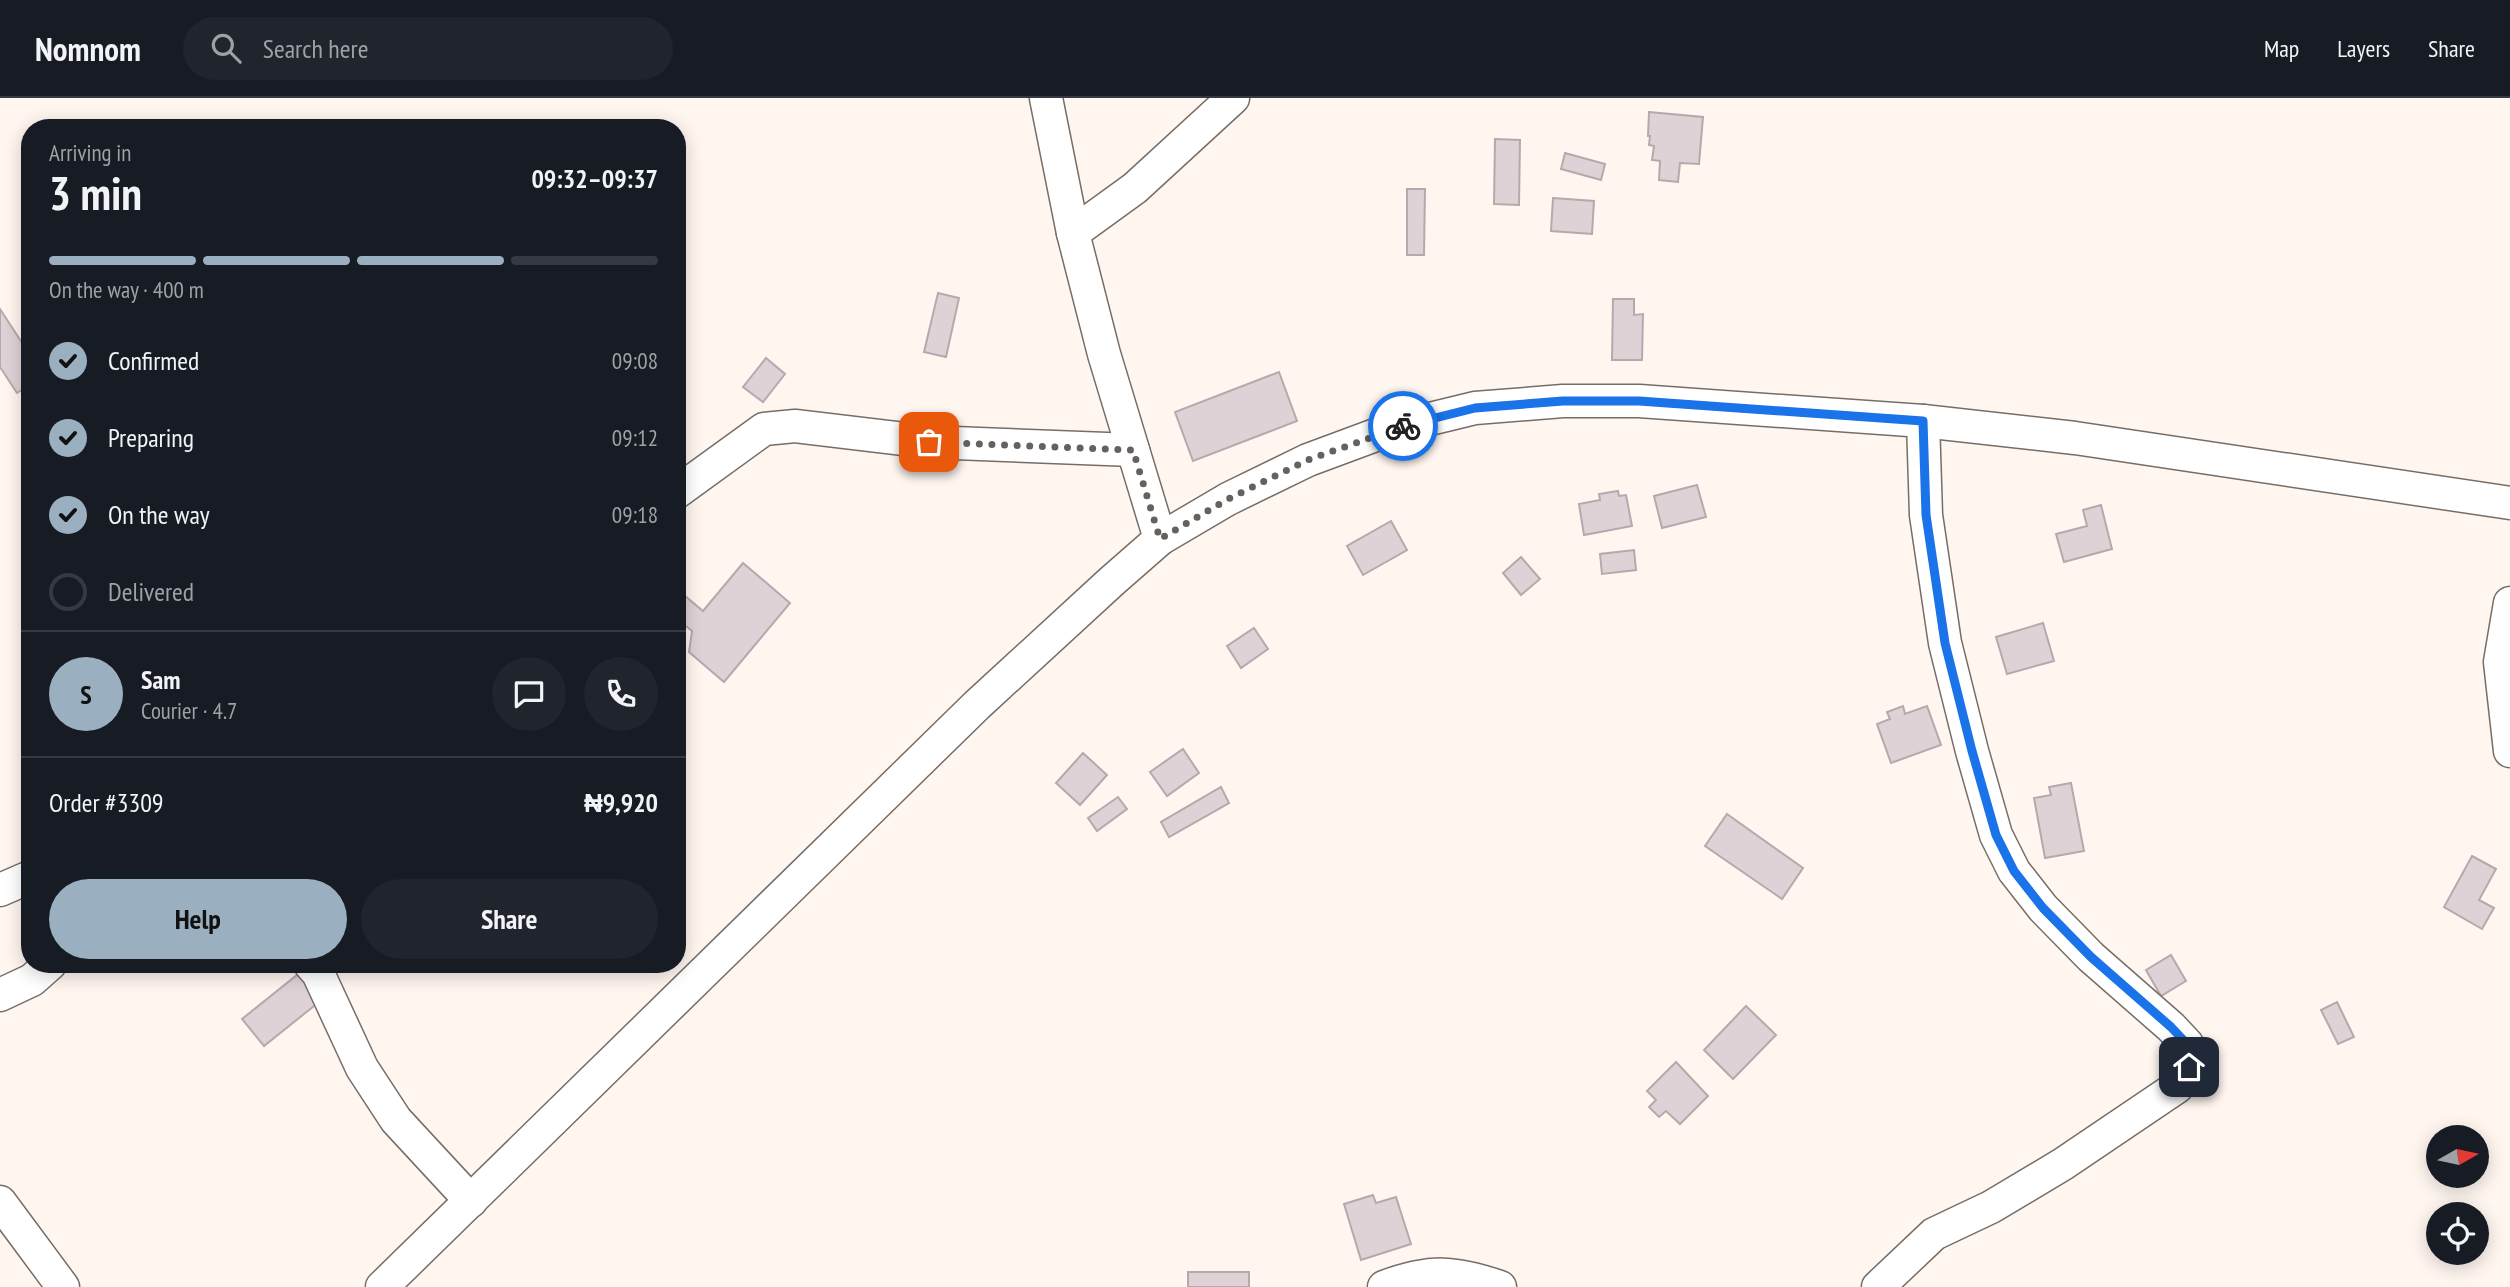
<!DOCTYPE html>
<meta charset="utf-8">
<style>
:root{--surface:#171b24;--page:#20242c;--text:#f1f3f6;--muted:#9ea1a6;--line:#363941;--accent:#9ab0c0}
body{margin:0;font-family:"PT Sans Narrow",sans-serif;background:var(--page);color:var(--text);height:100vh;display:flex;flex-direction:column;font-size:26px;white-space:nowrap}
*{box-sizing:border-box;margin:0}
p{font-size:23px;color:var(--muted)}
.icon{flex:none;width:38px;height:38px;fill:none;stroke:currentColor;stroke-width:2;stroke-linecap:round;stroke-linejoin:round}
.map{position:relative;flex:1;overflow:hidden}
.side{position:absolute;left:21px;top:21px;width:665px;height:854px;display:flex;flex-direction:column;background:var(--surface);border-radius:28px;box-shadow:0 4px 18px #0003}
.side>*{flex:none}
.needle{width:46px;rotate:81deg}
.controls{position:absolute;left:2426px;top:1027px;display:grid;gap:14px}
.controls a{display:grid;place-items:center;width:63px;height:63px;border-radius:50%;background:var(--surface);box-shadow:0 4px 18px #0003;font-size:35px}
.pin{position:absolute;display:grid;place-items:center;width:60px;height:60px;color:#fff;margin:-30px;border-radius:14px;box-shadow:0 4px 10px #0006}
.courier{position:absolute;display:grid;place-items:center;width:70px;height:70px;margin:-35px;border:5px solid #1a73e8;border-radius:50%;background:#fff;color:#222;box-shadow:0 2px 9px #0007}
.head em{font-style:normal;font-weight:600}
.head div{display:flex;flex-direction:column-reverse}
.head{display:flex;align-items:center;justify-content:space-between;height:119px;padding:0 28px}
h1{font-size:46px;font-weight:600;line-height:52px}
.bar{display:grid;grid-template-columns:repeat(4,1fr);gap:10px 7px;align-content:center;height:84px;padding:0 28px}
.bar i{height:9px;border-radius:5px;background:var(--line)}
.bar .current{background:var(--accent)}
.bar p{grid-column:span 4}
.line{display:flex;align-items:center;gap:18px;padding:0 28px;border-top:2px solid var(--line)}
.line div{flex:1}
.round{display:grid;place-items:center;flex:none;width:74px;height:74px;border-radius:37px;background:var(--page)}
ol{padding:0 28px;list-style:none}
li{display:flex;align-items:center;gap:21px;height:77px}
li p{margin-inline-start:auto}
li .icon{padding:7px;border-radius:50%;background:var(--accent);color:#111;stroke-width:4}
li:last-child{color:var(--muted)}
li i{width:38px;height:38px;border:4px solid var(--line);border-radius:50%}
.action{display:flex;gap:14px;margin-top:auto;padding:14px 28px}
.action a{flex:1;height:80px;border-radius:42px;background:var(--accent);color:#111;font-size:28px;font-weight:600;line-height:80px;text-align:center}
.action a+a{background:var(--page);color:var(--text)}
header{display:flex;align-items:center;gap:42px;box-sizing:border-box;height:98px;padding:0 35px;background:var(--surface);border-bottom:2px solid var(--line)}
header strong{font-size:33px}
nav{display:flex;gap:38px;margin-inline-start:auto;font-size:24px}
.search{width:490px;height:63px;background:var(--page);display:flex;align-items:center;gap:18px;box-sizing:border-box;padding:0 24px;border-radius:38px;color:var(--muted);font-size:26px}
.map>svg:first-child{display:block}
.building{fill:#dfd2d6;stroke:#b6a9ad;stroke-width:2}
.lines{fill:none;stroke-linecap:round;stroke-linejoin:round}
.minor-casing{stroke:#776d67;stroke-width:35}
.minor{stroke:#fff;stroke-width:32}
.done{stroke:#67615e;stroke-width:7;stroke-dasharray:0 12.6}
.route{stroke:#1a73e8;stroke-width:9}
</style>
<header>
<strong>Nomnom</strong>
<div class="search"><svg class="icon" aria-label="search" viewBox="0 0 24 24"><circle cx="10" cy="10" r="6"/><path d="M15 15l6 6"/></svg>Search here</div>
<nav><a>Map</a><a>Layers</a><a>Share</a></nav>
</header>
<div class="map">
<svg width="2510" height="1189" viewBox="0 0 2510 1189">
<rect width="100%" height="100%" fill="#fff6f0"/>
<g class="building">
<polygon points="1649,14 1703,19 1699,66 1680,65 1678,84 1659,82 1660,63 1652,62 1654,48 1649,47 1650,38 1648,38"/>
<polygon points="1495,41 1520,42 1519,107 1494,106"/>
<polygon points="1565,55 1605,66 1601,82 1561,71"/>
<polygon points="1407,91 1425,91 1424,157 1407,157"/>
<polygon points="1553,100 1594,103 1592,136 1551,133"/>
<polygon points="938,195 959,200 946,259 924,254"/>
<polygon points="1613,201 1634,201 1634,217 1643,216 1642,262 1612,262"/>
<polygon points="0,211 30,257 30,287 17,295 0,269"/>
<polygon points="766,260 785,276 763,304 743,289"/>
<polygon points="1279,274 1297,323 1193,363 1175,314"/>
<polygon points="1697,387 1706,419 1662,430 1654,398"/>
<polygon points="1618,393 1619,398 1626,397 1632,428 1584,437 1579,406 1600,402 1599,396"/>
<polygon points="2101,407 2112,451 2064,464 2056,436 2087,428 2083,412"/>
<polygon points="1391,423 1407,452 1363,477 1347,448"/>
<polygon points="1634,452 1636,472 1602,476 1600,456"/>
<polygon points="1521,459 1540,481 1521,497 1503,475"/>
<polygon points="743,465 790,505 724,584 689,554 692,533 677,521 677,507 685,498 703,513"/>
<polygon points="2043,525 2054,563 2007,576 1996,539"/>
<polygon points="1254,530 1268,551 1241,570 1227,548"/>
<polygon points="1903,608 1905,616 1927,608 1941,647 1891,665 1877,626 1890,621 1887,614"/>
<polygon points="1183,651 1199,675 1167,698 1150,674"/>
<polygon points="1083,655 1107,677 1080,707 1056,685"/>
<polygon points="2071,685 2084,753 2045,760 2034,700 2051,697 2049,689"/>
<polygon points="1221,689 1229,705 1169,739 1161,724"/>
<polygon points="1118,699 1127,711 1097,733 1088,720"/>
<polygon points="1727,716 1803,770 1782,801 1705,748"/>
<polygon points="2472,758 2496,771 2479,802 2494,810 2482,831 2444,809"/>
<polygon points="2171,857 2186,883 2161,898 2146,872"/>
<polygon points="302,873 324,900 264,948 242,921"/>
<polygon points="2337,904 2354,939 2338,946 2321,912"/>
<polygon points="1746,908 1776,937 1733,981 1704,952"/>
<polygon points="1676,964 1708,998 1680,1026 1666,1013 1659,1019 1649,1009 1656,1002 1647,993"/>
<polygon points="1373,1097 1376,1105 1396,1099 1411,1146 1361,1162 1344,1106"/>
<rect x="1188" y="1174" width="61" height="15"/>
</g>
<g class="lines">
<defs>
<g id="minor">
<polyline points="1046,0 1073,135 1104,256 1160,441"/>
<polyline points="1073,135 1135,90 1233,0"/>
<polyline points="677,394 764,331 795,328 929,344 1133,352"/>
<polyline points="2510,505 2500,564 2510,653"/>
<polyline points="0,792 30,779"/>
<polyline points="310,866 318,875 362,970 396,1022 471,1103"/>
<polyline points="0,897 32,882 50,866"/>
<polyline points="0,1104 63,1189"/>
<polyline points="382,1189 977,607 1112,483 1160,441 1228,401 1308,362 1397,329 1475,310 1563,303 1639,303 1923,323 2075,340 2510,405"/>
<path d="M1384,1189c46,-17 70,-16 116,0"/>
<polyline points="1878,1189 1934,1136 1991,1109 2063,1066 2177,989 2189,969 2187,946 2171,929 2091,859 2043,810 2014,773 1996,737 1972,653 1945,545 1926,417 1923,323"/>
</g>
</defs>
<use href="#minor" class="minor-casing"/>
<use href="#minor" class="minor"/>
</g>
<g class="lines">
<polyline class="done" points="929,344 1133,352 1160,441 1228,401 1308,362 1403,328"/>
<polyline class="route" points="1403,328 1475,310 1563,303 1639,303 1923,323 1926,417 1945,545 1972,653 1996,737 2014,773 2043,810 2091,859 2171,929 2187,946 2189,969"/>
</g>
</svg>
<div class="controls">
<a><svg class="needle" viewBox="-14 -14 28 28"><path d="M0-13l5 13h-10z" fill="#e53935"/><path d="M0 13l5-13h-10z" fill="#9ea1a6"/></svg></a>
<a><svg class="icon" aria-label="locate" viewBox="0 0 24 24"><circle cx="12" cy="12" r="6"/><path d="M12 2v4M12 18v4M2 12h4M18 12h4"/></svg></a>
</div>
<div class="pin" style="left:929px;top:344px;background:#ea580c"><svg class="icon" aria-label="bag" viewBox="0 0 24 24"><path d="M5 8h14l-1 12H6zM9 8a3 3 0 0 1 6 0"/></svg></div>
<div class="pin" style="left:2189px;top:969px;background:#1f2937"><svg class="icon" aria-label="home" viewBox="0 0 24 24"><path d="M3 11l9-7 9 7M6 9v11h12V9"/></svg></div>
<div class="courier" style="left:1403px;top:328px"><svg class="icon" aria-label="bike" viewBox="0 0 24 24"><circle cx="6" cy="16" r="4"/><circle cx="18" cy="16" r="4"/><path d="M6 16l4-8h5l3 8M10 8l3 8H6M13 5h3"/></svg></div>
<section class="side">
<div class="head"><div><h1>3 min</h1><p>Arriving in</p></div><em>09:32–09:37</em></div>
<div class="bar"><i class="current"></i><i class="current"></i><i class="current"></i><i></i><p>On the way · 400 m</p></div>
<ol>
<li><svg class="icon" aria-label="check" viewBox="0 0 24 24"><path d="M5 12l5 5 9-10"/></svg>Confirmed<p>09:08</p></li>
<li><svg class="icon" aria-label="check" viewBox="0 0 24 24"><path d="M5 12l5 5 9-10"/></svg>Preparing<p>09:12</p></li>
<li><svg class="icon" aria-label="check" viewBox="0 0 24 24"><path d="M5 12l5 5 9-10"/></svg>On the way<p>09:18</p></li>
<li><i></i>Delivered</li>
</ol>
<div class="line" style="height:126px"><b class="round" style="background:var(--accent);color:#111">S</b><div><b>Sam</b><p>Courier · 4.7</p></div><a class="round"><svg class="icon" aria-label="chat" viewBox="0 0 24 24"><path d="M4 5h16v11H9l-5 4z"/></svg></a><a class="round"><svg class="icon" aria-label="phone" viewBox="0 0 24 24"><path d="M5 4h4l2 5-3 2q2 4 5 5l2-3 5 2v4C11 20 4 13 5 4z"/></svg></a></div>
<div class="line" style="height:91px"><div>Order #3309</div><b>₦9,920</b></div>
<div class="action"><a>Help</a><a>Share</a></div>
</section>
</div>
